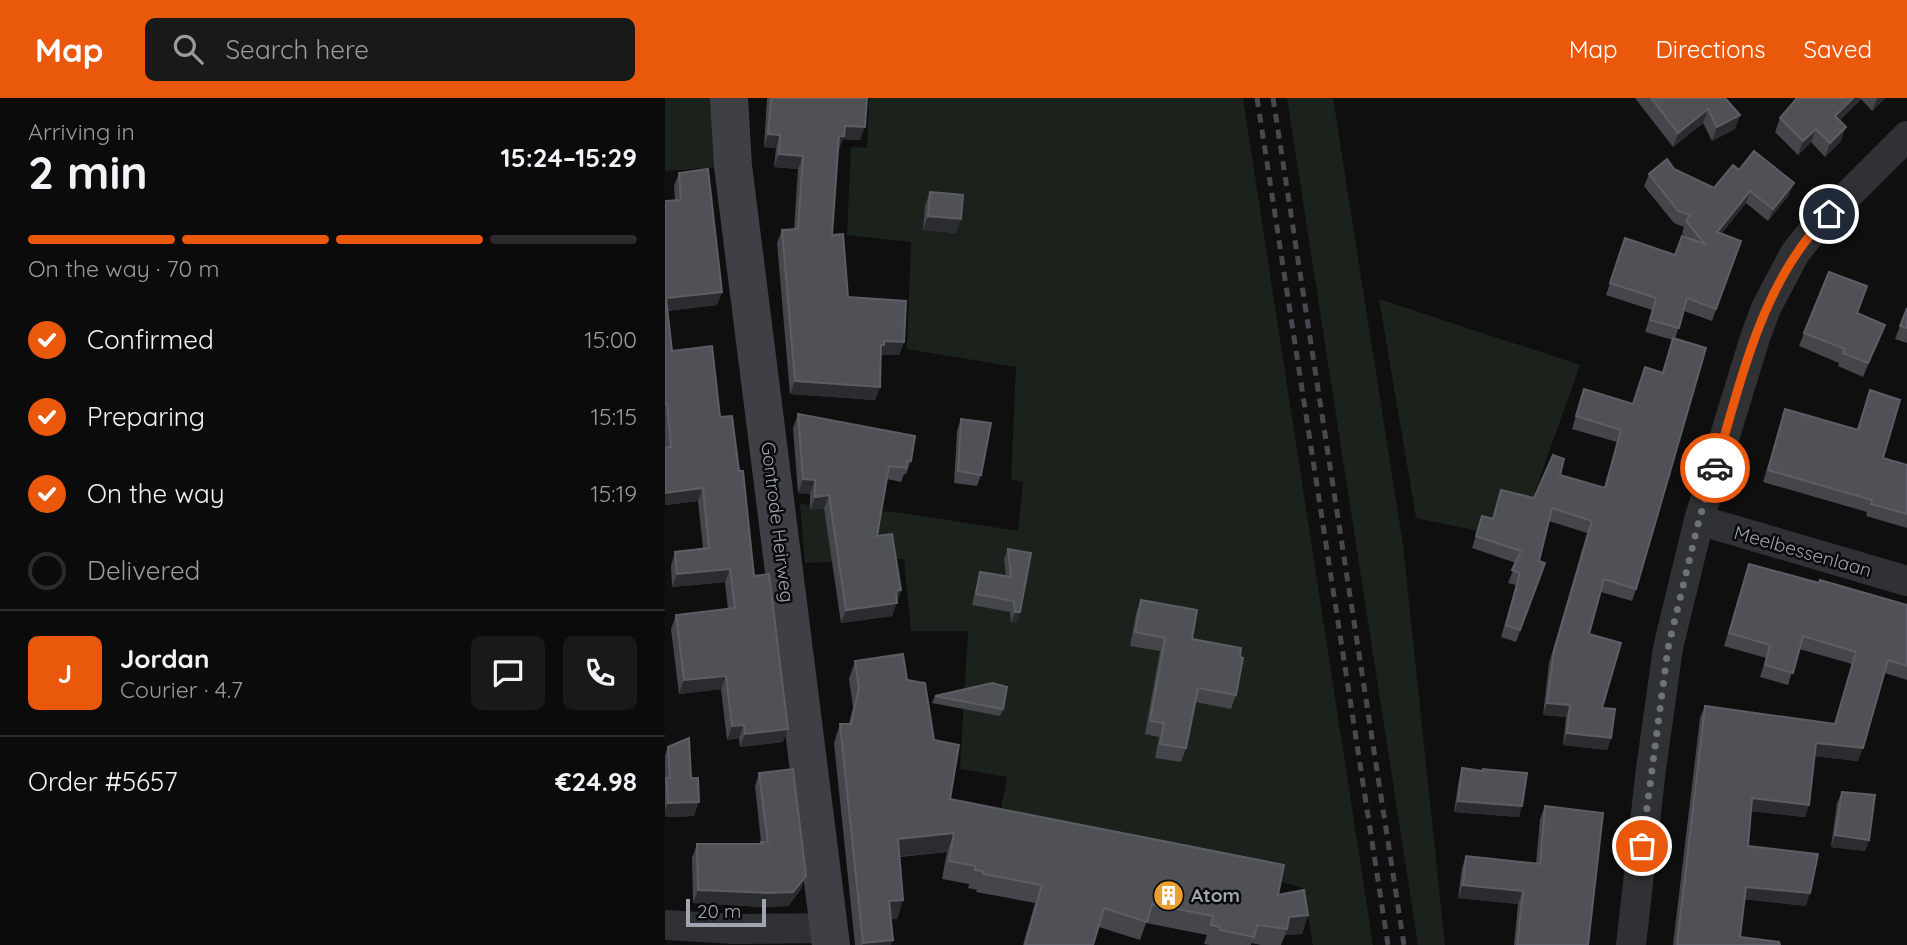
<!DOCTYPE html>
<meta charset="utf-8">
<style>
:root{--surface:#0b0b0c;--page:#19191a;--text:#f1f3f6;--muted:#9a9b9d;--line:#2b2b2d;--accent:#ea580c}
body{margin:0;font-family:Quicksand,sans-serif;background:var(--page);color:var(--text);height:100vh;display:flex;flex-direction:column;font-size:26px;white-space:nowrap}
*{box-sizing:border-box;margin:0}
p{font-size:23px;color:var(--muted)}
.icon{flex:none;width:38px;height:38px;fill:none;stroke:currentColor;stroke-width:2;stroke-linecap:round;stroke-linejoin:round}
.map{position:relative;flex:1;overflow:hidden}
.side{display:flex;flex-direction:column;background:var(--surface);width:665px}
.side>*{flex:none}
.scale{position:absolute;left:21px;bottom:18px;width:80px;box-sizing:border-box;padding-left:7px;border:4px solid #a0a6b1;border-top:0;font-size:19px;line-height:24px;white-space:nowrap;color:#a0a6b1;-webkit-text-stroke:5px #0a0a0b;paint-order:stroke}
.pin{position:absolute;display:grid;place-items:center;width:60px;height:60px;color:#fff;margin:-30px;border:4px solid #fff;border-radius:50%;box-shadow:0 2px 7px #0007}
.courier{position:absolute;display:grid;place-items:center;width:70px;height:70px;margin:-35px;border:5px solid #ea580c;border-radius:50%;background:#fff;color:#222;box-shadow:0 2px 9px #0007}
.summary em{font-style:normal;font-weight:700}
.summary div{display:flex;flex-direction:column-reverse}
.summary{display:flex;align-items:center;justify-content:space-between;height:119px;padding:0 28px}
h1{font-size:46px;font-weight:700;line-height:52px}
.bar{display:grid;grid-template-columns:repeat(4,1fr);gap:10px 7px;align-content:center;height:84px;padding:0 28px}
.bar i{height:9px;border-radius:5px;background:var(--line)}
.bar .current{background:var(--accent)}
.bar p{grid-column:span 4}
.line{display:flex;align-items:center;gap:18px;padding:0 28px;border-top:2px solid var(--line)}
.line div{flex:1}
.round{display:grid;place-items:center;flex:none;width:74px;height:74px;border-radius:10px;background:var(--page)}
ol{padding:0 28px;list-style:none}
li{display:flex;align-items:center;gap:21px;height:77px}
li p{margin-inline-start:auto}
li .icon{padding:7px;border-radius:50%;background:var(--accent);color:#fff;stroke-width:4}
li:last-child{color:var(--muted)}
li i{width:38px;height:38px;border:4px solid var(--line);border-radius:50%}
header{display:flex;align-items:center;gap:42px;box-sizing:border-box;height:98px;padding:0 35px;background:var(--accent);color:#fff}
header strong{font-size:33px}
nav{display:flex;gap:38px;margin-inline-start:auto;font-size:24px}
.search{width:490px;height:63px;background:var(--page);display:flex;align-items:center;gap:18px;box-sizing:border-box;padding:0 24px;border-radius:10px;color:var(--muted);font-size:26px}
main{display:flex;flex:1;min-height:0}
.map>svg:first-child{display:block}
.green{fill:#1b221c}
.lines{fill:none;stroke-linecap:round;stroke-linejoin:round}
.street{stroke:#303135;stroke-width:30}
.secondary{stroke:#3e4045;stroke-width:38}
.rail{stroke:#47494e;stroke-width:5;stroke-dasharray:9 7;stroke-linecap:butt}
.wall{fill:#45464b}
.shaded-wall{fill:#2b2c2f}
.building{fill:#4f5156;stroke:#5b5e64;stroke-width:2}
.done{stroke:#6d7179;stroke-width:7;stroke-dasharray:0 12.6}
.route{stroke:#ea580c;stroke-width:9}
.labels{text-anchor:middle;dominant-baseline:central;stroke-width:5;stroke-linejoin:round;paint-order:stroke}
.street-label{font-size:19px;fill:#a0a6b1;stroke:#0a0a0b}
.poi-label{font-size:19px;font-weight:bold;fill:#a0a6b1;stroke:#0a0a0b;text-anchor:start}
</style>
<header>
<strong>Map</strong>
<div class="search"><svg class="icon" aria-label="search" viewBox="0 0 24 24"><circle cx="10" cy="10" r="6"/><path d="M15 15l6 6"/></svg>Search here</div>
<nav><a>Map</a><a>Directions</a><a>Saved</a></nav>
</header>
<main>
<section class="side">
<div class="summary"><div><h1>2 min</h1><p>Arriving in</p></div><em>15:24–15:29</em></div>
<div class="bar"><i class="current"></i><i class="current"></i><i class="current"></i><i></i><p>On the way · 70 m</p></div>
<ol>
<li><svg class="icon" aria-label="check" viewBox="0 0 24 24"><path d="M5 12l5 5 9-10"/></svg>Confirmed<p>15:00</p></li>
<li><svg class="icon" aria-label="check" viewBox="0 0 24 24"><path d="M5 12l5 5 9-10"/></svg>Preparing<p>15:15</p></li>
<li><svg class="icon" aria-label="check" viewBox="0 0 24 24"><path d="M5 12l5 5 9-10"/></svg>On the way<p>15:19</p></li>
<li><i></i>Delivered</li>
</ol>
<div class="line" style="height:126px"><b class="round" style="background:var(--accent);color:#fff">J</b><div><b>Jordan</b><p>Courier · 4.7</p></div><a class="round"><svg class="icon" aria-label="chat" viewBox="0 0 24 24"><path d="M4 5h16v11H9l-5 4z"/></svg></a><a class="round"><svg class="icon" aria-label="phone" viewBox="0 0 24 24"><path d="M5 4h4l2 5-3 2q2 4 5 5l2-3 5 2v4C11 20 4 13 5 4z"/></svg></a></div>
<div class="line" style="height:91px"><div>Order #5657</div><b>€24.98</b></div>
</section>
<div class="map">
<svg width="1242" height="847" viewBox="0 0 1242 847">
<rect width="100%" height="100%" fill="#0f0f10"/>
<g class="green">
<polygon points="0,0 50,0 56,69 0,73"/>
<polygon points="204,0 578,0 708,847 648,847 638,790 586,775 333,728 342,679 295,671 303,533 246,533 239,461 140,465 135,406 237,415 353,433 358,384 346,382 351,269 242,251 246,144 182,137 186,49 202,50"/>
<polygon points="622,0 668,0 738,447 780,847 753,847"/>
<polygon points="714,201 915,267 853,441 751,420"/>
</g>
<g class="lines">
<g class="street">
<polyline points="1034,422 1242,483"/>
<polyline points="0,827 69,831 164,830"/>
<polyline points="966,847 986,671 1003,550 1034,422 1090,240 1101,210 1130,155 1150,130 1242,38"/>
</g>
<polyline class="secondary" points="64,0 68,68 166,847"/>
<g class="rail">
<polyline points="592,0 723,847"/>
<polyline points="608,0 739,847"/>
</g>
</g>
<g class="wall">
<polygon points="102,0 202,0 195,42 178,41 173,51 167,137 183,199 239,244 234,257 216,257 215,289 210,302 125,296 112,145 117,132 129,131 133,71 109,69 111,50 99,49"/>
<polygon points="970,0 1060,0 1075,17 1070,31 1047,43 1038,25 1008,49"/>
<polygon points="1132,0 1220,0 1207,13 1196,1 1175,22 1176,43 1160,59 1146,44 1133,57 1110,34 1115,20"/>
<polygon points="1009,71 1049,90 1074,72 1124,97 1103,123 1081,105 1056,136 1076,143 1047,223 1019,213 1010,241 971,491 967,503 936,494 924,536 937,610 946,640 942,652 898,647 901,619 878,617 884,565 922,435 884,423 874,463 880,465 851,544 836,539 851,487 843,485 851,465 807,450 817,418 827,421 836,392 869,400 895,377 939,390 952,344 907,331 919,291 968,306 997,274 1008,242 980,234 987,212 941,197 960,140 1010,157 1020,139 1017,135 1019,129 1009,125 979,88 984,76"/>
<polygon points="14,75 57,194 52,207 2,213 7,253 55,319 89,478 118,644 75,649 74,640 62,642 56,591 14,596 6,531 11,517 63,511 60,484 7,489 6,468 10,454 38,450 33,403 0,407 0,103 10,102 9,88"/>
<polygon points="265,94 291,135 258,132 260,108"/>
<polygon points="1242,210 1242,245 1230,241"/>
<polygon points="1192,215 1220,227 1198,279 1173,268 1174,265 1134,248 1139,235"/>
<polygon points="1205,292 1218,360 1242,367 1242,430 1201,418 1202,414 1098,384 1120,311 1192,331"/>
<polygon points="133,316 246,363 241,376 239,376 236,384 222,381 212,438 236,492 227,518 176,525 159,410 145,412 145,396 133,395 128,330"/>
<polygon points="296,321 316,377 312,388 289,385 292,333"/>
<polygon points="343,451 355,514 351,525 346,525 345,514 307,507 312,485 315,474 341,478 339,461"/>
<polygon points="1084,466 1153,485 1242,507 1242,582 1220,575 1193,663 1149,658 1140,719 1086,713 1083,748 1141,808 1079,801 1075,839 1115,847 1008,847 1035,620 1040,608 1170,626 1187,566 1134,551 1123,587 1095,579 1101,560 1059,548"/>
<polygon points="476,502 527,541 575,559 571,597 566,611 530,604 521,650 516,664 490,660 494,639 480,636 495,553 465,548 471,516"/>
<polygon points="190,563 242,582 269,642 285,701 613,797 643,817 637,836 620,837 616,847 596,847 586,845 586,847 545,847 539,846 542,837 481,825 475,842 434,829 428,847 358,847 370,805 311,794 312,792 303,790 304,786 277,781 282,754 235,759 238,802 232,821 226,821 226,847 190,847 169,645 175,626 184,626 188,609 184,581"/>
<polygon points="270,598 338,611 335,618 267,605"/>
<polygon points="3,649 26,680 29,718 0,719 0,657"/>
<polygon points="797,670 854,719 789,714 794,681"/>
<polygon points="94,675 136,791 123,808 98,809 28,805 27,760 32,746 95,746 96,744 90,688"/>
<polygon points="1177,694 1204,742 1200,753 1166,749 1172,705"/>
<polygon points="880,708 923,847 849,847 853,806 793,800 797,770 801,758 871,766 875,721"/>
</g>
<g class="shaded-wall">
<polygon points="1188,0 1196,0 1165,32 1170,18"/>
<polygon points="1212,0 1220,0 1207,13"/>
<polygon points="1043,11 1038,25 1008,49 1013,35"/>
<polygon points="1075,17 1070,31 1047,43 1052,29"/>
<polygon points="180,28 200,29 195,42 178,41 174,51 170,51 174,38"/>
<polygon points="1181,29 1176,43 1160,59 1165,45"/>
<polygon points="1151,31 1146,44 1133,57 1138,43"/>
<polygon points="103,36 115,37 111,50 99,49"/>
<polygon points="114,56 138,58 133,71 109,69"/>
<polygon points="1129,85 1124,97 1103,123 1108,111"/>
<polygon points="1085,93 1081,105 1048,146 1052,134"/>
<polygon points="263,118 296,121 291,135 258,132"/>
<polygon points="57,194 52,207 0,213 1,200"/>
<polygon points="1220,227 1215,241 1198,279 1203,265"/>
<polygon points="219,243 239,244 234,257 216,257 216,247"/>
<polygon points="130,283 215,289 210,302 125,296"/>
<polygon points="138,381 150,382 145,396 133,395"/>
<polygon points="38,390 33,403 0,407 0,395"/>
<polygon points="164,397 159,410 145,412 150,399"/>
<polygon points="65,471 60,484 7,489 12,476"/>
<polygon points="236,492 227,518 176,525 181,512"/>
<polygon points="350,514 355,514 351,525 346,525"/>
<polygon points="61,578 56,591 14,596 19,582"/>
<polygon points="882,605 905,607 901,619 878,617"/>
<polygon points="79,627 74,640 62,642 67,628"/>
<polygon points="123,631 118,644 75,649 80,636"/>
<polygon points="902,635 946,640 942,652 898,647"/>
<polygon points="1151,645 1198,650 1193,663 1146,658"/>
<polygon points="1087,700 1144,707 1140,719 1083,713"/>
<polygon points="793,703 857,708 854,719 789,714"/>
<polygon points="34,704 29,718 0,719 0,713 3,705"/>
<polygon points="289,735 282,754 227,759 233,741"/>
<polygon points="1170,737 1204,742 1200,753 1166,749"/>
<polygon points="141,778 136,791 123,808 98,809 28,805 33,792"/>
<polygon points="798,787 858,793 853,806 793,800"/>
<polygon points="1081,789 1145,795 1141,808 1076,801"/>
<polygon points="238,802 232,821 217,822 224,803"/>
<polygon points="643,817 637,836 620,837 624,819"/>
<polygon points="228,842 226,847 198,847 198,845"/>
</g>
<g class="building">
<polygon points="106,0 202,0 200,29 180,28 179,38 174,38 167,137 178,136 183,199 241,203 239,244 219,243 219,247 216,247 215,289 130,283 117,132 133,131 138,58 114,56 115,37 103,36"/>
<polygon points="986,0 1060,0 1075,17 1052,29 1043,11 1013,35"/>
<polygon points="1132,0 1188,0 1170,18 1181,29 1165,45 1151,31 1138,43 1115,20"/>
<polygon points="1089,53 1129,85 1108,111 1085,93 1052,134 1076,143 1051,211 1022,200 1014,230 985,222 991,200 945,185 960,140 1010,157 1017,138 1040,146 1021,123 1025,117 1013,113 984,76 1002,61 1009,71 1049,90 1068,67 1074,72"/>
<polygon points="43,71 57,194 1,200 7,253 47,248 55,319 67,318 74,373 78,373 89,478 104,476 123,631 80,636 79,627 67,628 61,578 19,582 11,517 70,510 65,471 12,476 10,454 44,450 38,390 0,395 0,350 6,349 2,306 0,306 0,103 16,102 14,75"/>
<polygon points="265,94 298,97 296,121 263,118"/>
<polygon points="1164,174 1202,188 1192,215 1220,227 1203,265 1178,255 1180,251 1139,235"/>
<polygon points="1242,210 1242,230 1235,228"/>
<polygon points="1008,240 1041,250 971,491 939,481 924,536 956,545 937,610 950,611 946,640 902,635 905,607 882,605 889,553 927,423 887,410 874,463 880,465 855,532 841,527 855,475 847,472 856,453 811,438 817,418 828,421 836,392 869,400 888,357 899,361 895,377 940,390 956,332 911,318 919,291 968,306 980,269 998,275"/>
<polygon points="1205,292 1235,302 1218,360 1242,367 1242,416 1206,406 1207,402 1103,372 1120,311 1193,332"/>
<polygon points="133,316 250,338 246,363 242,362 241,370 224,368 212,438 227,436 236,492 231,493 232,505 181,512 164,397 150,399 150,382 138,381"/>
<polygon points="296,321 326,325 316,377 293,373"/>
<polygon points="343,451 366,455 355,514 350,514 349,503 311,496 315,474 346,479"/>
<polygon points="1084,466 1154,485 1155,482 1242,507 1242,568 1223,562 1198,650 1151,645 1144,707 1087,700 1083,748 1153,756 1145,795 1081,789 1075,839 1114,844 1115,847 1012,847 1040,608 1170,626 1191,554 1138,538 1128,575 1100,567 1105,547 1064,535"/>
<polygon points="476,502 532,512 527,541 576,550 575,559 578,560 571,597 533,590 521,650 495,646 499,625 485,623 500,540 470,534"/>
<polygon points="238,556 242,582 260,585 269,642 294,647 285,701 619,767 613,797 639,792 643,817 624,819 622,831 592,827 589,839 555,832 555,829 546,827 548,818 487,806 482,824 439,810 428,847 360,847 377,787 318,776 318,773 310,772 310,768 284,763 289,735 233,741 238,802 224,803 228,842 198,845 175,626 186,626 194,590 190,563"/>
<polygon points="327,585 342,589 338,611 270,598"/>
<polygon points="24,640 26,680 33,680 34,704 3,705 1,680 5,680 3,649"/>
<polygon points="797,670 818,673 818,671 862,675 857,708 793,703"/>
<polygon points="128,671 141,778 128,794 102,795 33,792 32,746 97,746 96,744 103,744 94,675"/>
<polygon points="1177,694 1210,697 1204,742 1170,737"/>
<polygon points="880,708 938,715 923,847 852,847 858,793 798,787 801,758 875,766"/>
</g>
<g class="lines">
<polyline class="done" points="977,748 1003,550 1034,422 1050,370"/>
<path class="route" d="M1050,370c27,-89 46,-186 114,-254"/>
</g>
<defs>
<symbol id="building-disc" viewBox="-11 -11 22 22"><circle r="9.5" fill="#ea9f2d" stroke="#0a0a0b"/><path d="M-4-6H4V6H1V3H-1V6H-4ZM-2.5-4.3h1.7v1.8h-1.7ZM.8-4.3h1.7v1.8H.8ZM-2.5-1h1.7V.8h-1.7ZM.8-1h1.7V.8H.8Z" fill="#fff"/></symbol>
</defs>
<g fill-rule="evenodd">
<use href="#building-disc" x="486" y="780" width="35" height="35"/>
</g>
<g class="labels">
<g class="street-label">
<text transform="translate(113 424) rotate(83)">Gontrode Heirweg</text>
<text transform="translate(1138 453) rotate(16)">Meelbessenlaan</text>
</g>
<g class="poi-label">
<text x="526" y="797">Atom</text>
</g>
</g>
</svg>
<div class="scale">20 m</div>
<div class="pin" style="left:977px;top:748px;background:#ea580c"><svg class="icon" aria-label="bag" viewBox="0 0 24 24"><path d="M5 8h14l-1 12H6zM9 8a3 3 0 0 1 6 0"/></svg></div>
<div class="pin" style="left:1164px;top:116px;background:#1f2937"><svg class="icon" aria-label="home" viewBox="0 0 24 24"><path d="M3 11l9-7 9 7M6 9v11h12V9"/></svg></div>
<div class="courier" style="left:1050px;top:370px"><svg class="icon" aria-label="car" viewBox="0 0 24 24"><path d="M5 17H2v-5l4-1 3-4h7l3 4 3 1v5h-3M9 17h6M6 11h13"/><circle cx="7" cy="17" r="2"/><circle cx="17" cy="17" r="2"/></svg></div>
</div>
</main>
